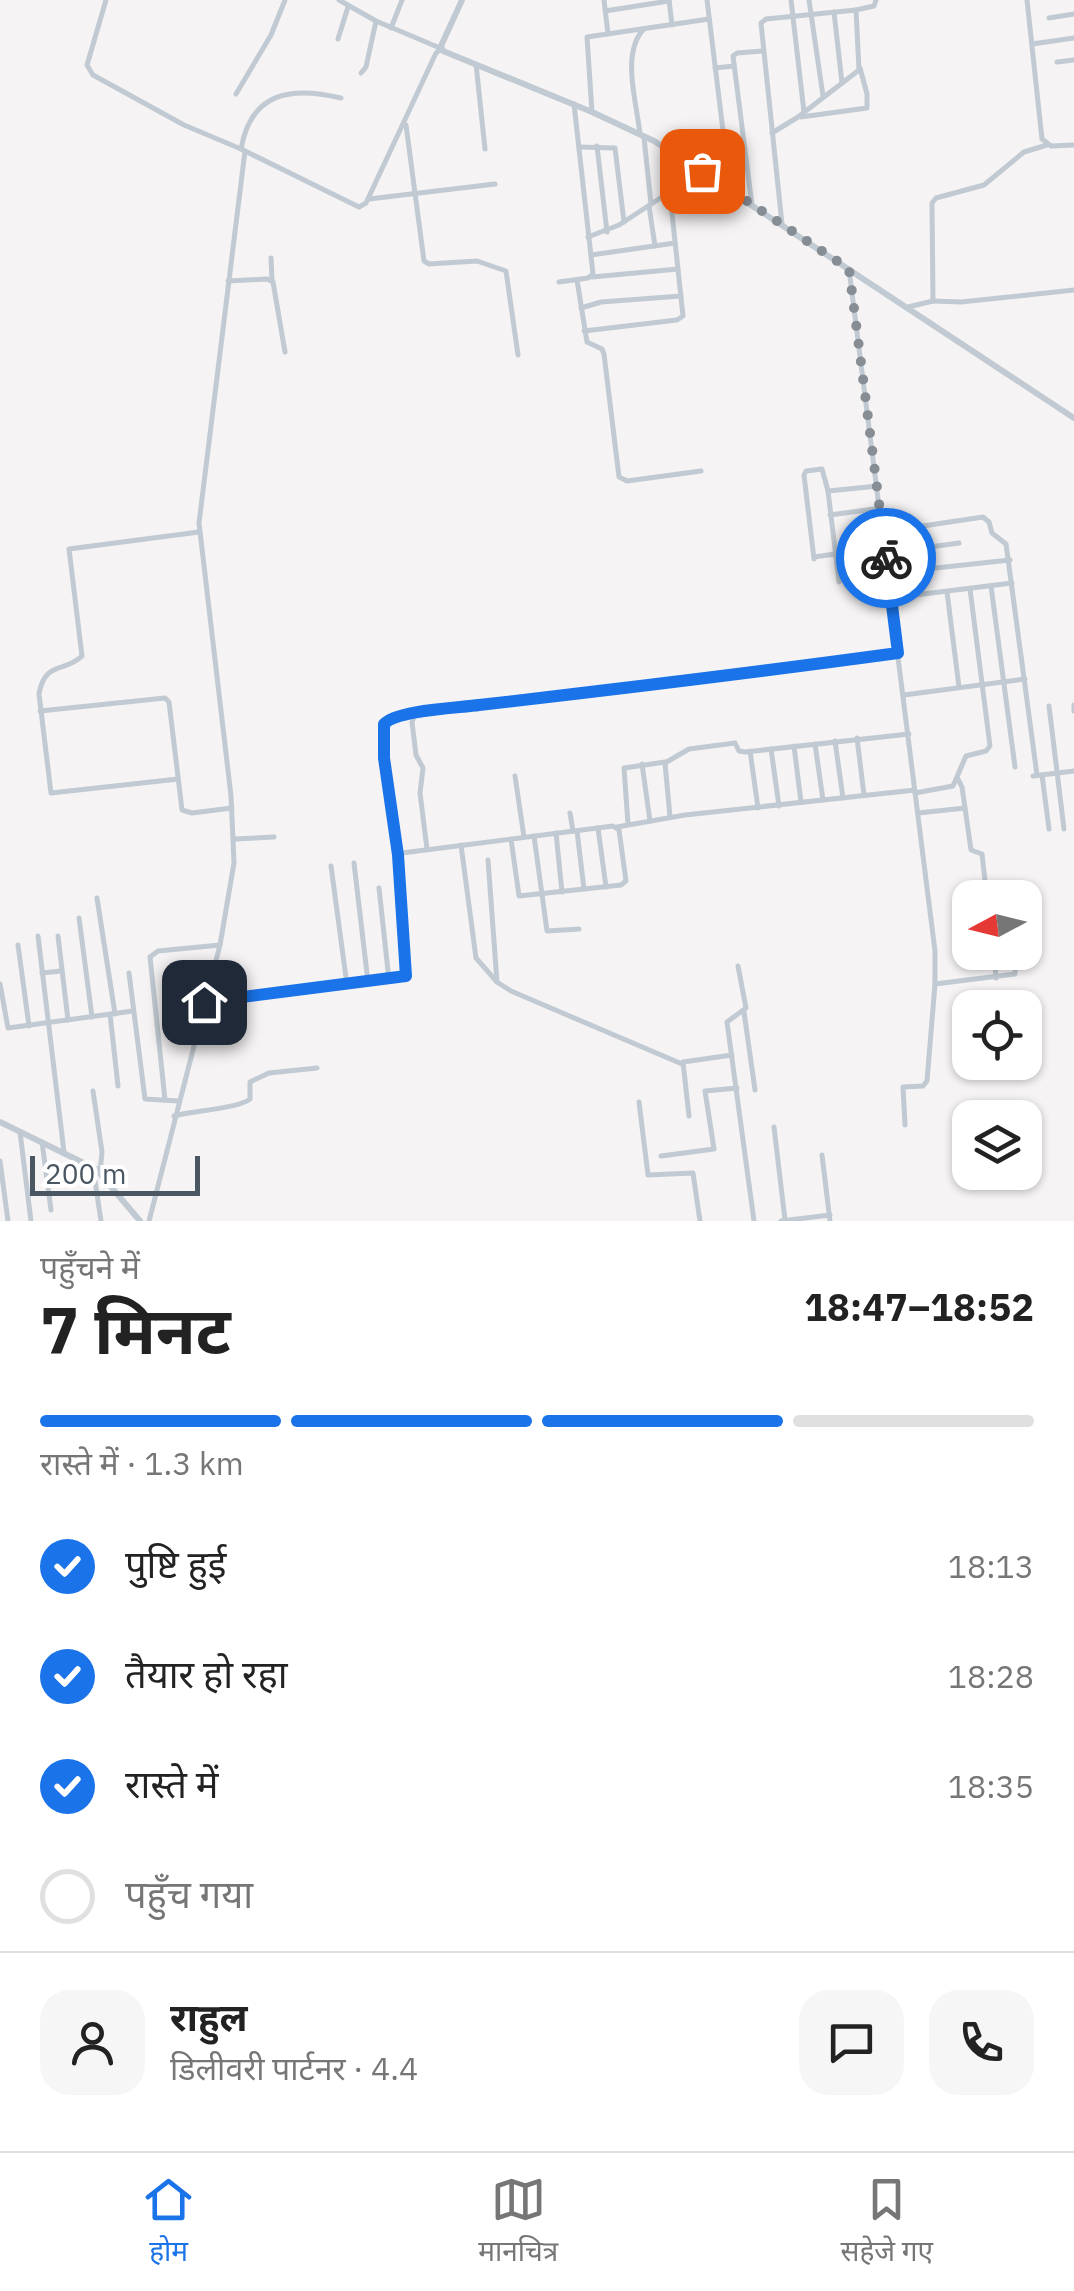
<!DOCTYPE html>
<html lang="hi">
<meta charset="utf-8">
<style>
:root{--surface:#fff;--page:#f6f6f6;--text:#222;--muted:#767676;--line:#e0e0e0;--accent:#1a73e8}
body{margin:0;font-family:"IBM Plex Sans","Noto Sans Devanagari",sans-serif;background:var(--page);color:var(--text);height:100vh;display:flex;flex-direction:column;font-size:38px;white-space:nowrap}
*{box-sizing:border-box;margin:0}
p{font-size:32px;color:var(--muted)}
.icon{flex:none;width:55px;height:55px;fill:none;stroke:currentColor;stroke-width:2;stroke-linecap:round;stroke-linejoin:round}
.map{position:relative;height:1221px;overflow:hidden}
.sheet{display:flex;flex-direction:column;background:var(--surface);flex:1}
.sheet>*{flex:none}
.needle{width:65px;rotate:263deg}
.buttons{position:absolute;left:952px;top:880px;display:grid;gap:20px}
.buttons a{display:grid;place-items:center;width:90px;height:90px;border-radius:20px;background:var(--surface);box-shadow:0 2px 8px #0004;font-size:50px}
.scale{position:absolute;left:30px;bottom:25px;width:170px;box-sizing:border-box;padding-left:10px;border:5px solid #4a5661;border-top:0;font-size:28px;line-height:35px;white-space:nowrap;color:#4a5661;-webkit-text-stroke:8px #fff;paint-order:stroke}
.pin{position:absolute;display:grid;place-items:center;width:85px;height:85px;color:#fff;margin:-42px;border-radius:20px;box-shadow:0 5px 15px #0006}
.courier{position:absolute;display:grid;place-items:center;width:100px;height:100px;margin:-50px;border:8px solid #1a73e8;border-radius:50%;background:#fff;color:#222;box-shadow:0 2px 12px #0007}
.summary em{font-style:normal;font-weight:700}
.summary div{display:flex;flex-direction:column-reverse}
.summary{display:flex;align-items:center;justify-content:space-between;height:170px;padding:0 40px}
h1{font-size:65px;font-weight:700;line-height:75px}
.bar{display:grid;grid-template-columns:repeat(4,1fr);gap:15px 10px;align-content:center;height:120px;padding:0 40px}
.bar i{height:12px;border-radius:8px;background:var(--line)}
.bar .current{background:var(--accent)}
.bar p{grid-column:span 4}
.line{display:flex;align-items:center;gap:25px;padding:0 40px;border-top:2px solid var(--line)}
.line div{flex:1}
.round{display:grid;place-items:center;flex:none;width:105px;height:105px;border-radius:30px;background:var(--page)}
ol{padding:0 40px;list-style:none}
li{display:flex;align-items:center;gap:30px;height:110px}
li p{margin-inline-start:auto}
li .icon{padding:10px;border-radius:50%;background:var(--accent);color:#fff;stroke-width:4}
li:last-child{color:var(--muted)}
li i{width:55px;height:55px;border:5px solid var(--line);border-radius:50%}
.menu{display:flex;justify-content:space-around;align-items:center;height:140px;border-top:2px solid var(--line);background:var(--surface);font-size:28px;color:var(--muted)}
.menu a{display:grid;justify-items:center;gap:5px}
.menu .current{color:var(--accent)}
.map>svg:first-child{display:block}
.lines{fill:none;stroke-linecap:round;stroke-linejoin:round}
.minor{stroke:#c1cad2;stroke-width:5}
.tertiary{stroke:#c1cad2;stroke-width:6}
.done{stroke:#868d94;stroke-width:10;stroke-dasharray:0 18}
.route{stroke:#1a73e8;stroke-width:12}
</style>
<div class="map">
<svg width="1074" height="1221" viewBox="0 0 1074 1221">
<rect width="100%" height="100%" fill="#f5f3f3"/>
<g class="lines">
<g class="minor">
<polyline points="106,0 87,65 93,75 184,125 241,149 359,207 366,203 436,53 441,49"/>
<polyline points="339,0 376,21 440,48"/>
<polyline points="604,0 608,34"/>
<polyline points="669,0 672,25"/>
<polyline points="707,0 726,155"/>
<polyline points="791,0 804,112"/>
<polyline points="809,0 823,96"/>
<polyline points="1027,0 1042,139 1051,146 1074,145"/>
<polyline points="605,11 669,1"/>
<polyline points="834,12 842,83"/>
<polyline points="1049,18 1074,14"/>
<polyline points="391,28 402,0"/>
<polyline points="338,39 348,7"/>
<polyline points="1032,44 1074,38"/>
<polyline points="1057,62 1074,60"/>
<polyline points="476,64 485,149"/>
<polyline points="715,68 734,66"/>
<polyline points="361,73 366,67 376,21"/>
<polyline points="236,94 271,35 285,0"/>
<polyline points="592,112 587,37 709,19"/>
<polyline points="801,117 867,108 867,94 860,68"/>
<polyline points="406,125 424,261 429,264 477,261 506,271 518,355"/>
<polyline points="772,133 798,117 859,70 856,10 874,6 876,0"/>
<path d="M640,134c-3,-30 -19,-80 3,-104"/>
<polyline points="644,138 651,204"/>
<polyline points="597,146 607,232"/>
<polyline points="579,147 615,148 624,222"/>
<path d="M241,149c10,-57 50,-63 100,-51"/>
<polyline points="702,171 743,144"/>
<polyline points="369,199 495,184"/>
<polyline points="752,205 733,56 737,53 763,51"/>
<polyline points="649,206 655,246"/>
<polyline points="782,224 761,23 766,19 856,10"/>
<polyline points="588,237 619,225 668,193"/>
<polyline points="591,255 675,243"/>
<polyline points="271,258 272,281"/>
<polyline points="849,269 935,951 935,984 927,1081 923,1086 903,1087 905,1125"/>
<polyline points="592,277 678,269"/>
<polyline points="577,280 587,342 602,349 604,354 619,477 627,481 701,471"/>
<polyline points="228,281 267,279 273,282 285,352"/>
<polyline points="559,282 588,278 593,274 574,104"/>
<polyline points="933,301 961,302 1074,290"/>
<polyline points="908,307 933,301 932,203 936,198 984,185 1024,152 1047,145"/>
<polyline points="581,308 601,302 681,296"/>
<polyline points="584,331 677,320 683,316 665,148"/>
<polyline points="828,491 878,486"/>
<polyline points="830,515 881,508"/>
<polyline points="883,532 983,517 989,522 992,533 1006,544 1037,775"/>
<polyline points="886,553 959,543"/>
<polyline points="814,557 835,554"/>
<polyline points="814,559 804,475 806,471 822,469 828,491 839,582"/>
<polyline points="889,573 1010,560"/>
<polyline points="991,586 1015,767"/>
<polyline points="947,592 959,687"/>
<polyline points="891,598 1012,583"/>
<polyline points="904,695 1025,679"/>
<polyline points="1074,705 1074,711"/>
<polyline points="1049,706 1064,829"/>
<polyline points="40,711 165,698 169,702 182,810 192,813 232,808"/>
<polyline points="857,738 864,795"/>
<polyline points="835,741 843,798"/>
<polyline points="815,744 823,800"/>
<polyline points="794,746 801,802"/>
<polyline points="771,749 779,806"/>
<polyline points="750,751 758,808"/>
<polyline points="642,764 650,821"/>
<polyline points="1042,775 1049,829"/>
<polyline points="515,776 524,837"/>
<polyline points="1033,776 1074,771"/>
<path d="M178,779l-127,14 -12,-99c6,-34 26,-21 43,-38l-13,-107 130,-17"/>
<polyline points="958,779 962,787 971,850 982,854 987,898"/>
<polyline points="915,793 953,786 966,756 986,751 990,746 970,589"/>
<polyline points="570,813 573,831"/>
<polyline points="918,813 965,808"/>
<polyline points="670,817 665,763 689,749 735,743 739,751 745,752 909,734"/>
<polyline points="628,824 624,768 665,762"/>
<polyline points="617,827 685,815 915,790"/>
<polyline points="598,828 606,887"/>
<polyline points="577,831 584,889"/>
<polyline points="556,833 562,892"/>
<polyline points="534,836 547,931 579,929"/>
<polyline points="235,839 274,837"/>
<polyline points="461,845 476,958 497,982 511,991 682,1064"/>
<polyline points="427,849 420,793 423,768 416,755 412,722 415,714 898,653"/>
<polyline points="398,855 385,762 384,724 391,717 413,715"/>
<polyline points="488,860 497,982"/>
<polyline points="354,863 368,982"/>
<polyline points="331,866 347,985"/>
<polyline points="379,888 389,980"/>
<polyline points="97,898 115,1014"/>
<polyline points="79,918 92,1017"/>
<polyline points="38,936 64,1152"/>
<polyline points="58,936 68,1020"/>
<polyline points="18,945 29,1026"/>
<polyline points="994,952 996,978"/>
<polyline points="738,966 746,1008 727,1022 754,1221"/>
<polyline points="42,973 61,971"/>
<polyline points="129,973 145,1099 178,1101"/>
<polyline points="0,984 8,1028 133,1011"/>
<polyline points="935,984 1015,974 1016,952"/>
<polyline points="204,1003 406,976 397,859 402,853 613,826 619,830 626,881 621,885 519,896 511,839"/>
<polyline points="744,1012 755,1090"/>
<polyline points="110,1014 118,1086"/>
<polyline points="93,1091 102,1152 100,1172"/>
<polyline points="165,1100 150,957 158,951 220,945"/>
<polyline points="639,1102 648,1175 693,1173 700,1221"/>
<path d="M174,1116c18,-5 66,-8 76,-17v-17l19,-9 48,-5"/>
<polyline points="689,1116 683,1062 732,1055"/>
<polyline points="774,1127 785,1220"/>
<polyline points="20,1132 31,1221"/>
<polyline points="42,1142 51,1210"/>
<polyline points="822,1155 830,1221"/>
<polyline points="661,1156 714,1149 705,1091 737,1088"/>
<polyline points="0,1161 8,1221"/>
<polyline points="93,1167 101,1221"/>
<polyline points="149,1221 220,945 234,863 231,796 199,523 245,151"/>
<polyline points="781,1221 830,1215"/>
</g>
<g class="tertiary">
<polyline points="462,0 441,46 443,51 592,112 654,141 1074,418"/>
<polyline points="0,1122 96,1169 140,1221"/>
</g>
</g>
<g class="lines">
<polyline class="done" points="702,171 849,269 886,558"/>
<path class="route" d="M204,1002l202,-26 -8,-121 -14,-97v-34c13,-14 74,-16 95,-19 140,-16 279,-33 419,-52l-12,-95"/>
</g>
</svg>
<div class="buttons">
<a><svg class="needle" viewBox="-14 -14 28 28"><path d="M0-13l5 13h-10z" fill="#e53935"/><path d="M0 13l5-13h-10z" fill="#767676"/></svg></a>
<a><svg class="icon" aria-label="locate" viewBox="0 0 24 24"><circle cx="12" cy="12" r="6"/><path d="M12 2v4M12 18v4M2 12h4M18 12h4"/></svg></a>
<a><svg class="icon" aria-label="layers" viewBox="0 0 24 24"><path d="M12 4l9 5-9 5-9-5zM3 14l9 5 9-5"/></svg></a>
</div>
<div class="scale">200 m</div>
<div class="pin" style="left:702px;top:171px;background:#ea580c"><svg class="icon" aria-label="bag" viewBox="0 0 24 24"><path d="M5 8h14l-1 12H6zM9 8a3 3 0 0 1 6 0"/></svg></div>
<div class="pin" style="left:204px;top:1002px;background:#1f2937"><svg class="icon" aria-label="home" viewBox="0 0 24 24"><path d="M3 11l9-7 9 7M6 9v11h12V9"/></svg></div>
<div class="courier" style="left:886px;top:558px"><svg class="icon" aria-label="bike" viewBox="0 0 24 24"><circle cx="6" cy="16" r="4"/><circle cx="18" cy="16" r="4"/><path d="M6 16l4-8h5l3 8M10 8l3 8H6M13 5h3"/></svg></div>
</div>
<section class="sheet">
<div class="summary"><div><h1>7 मिनट</h1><p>पहुँचने में</p></div><em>18:47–18:52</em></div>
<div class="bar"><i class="current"></i><i class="current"></i><i class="current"></i><i></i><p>रास्ते में · 1.3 km</p></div>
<ol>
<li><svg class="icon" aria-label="check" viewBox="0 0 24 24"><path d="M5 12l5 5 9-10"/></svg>पुष्टि हुई<p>18:13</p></li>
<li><svg class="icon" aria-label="check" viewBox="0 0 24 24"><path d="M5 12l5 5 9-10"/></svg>तैयार हो रहा<p>18:28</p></li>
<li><svg class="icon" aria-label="check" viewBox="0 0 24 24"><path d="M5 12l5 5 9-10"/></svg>रास्ते में<p>18:35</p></li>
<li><i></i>पहुँच गया</li>
</ol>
<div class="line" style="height:180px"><a class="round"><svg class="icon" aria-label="person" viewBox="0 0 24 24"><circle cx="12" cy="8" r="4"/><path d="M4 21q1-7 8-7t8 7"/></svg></a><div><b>राहुल</b><p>डिलीवरी पार्टनर · 4.4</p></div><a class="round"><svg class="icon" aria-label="chat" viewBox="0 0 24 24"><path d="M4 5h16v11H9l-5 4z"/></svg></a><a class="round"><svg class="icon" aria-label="phone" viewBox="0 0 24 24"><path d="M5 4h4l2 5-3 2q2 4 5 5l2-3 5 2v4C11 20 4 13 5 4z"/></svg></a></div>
</section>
<nav class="menu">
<a class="current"><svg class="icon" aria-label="home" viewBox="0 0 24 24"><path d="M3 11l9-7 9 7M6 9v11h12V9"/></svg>होम</a>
<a><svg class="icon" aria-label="map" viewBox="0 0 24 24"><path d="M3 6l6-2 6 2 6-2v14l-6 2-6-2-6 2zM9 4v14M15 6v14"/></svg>मानचित्र</a>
<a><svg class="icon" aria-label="saved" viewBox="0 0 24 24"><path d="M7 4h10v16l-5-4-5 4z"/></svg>सहेजे गए</a>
</nav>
